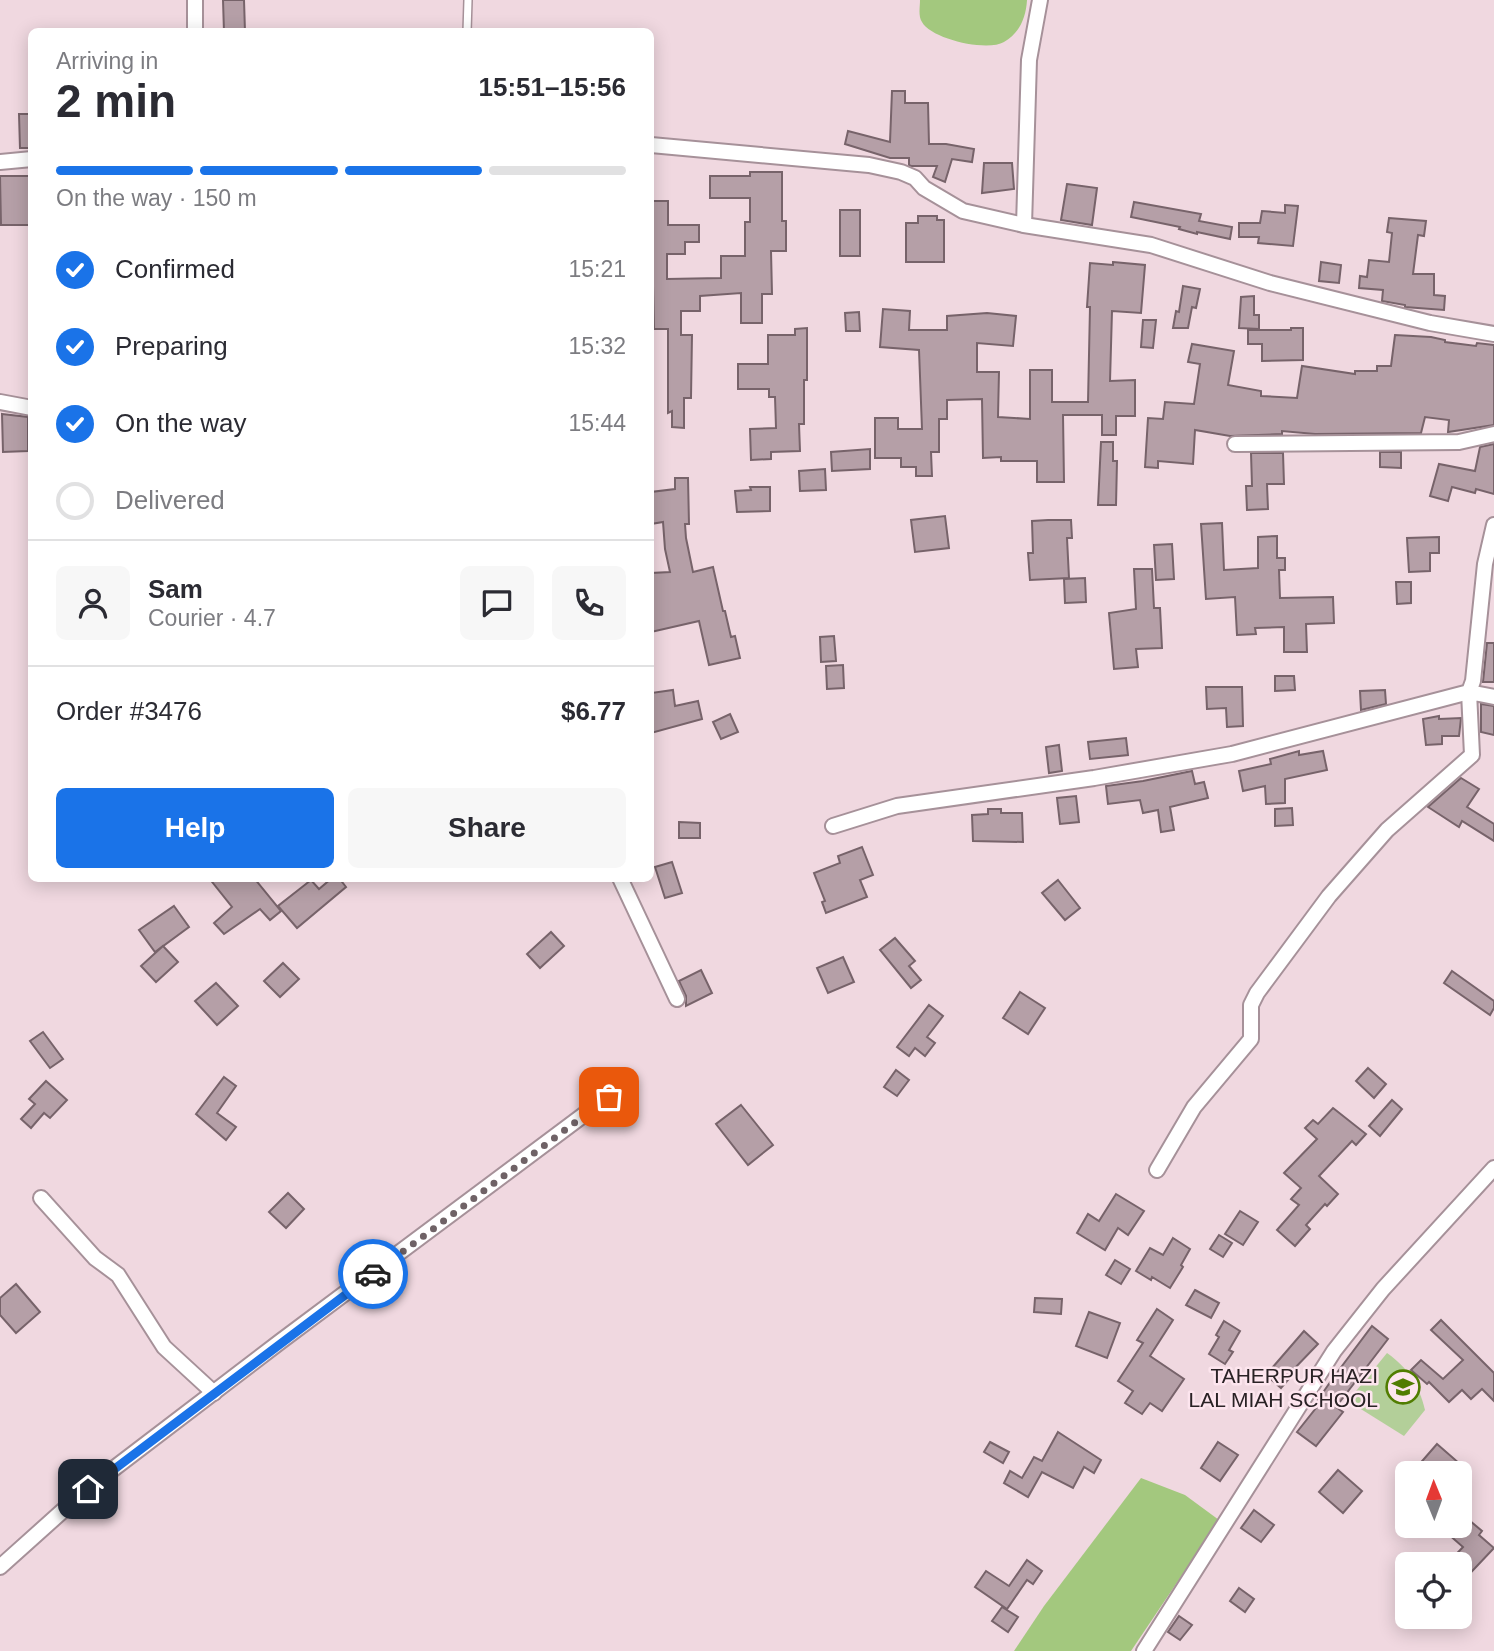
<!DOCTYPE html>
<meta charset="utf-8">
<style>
:root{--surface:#fff;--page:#f7f7f7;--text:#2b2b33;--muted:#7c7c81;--line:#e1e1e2;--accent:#1a73e8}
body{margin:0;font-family:Helvetica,sans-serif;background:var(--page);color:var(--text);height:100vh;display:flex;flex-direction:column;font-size:26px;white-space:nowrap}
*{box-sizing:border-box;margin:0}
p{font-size:23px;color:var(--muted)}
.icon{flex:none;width:38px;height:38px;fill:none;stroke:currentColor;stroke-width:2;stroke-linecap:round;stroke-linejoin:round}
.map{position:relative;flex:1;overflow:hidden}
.drawer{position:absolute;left:28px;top:28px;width:626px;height:854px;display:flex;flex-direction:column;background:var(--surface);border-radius:10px;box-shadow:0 4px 18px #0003}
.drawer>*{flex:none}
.needle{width:46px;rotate:359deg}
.tools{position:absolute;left:1395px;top:1461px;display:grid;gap:14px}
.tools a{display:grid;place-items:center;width:77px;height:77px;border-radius:10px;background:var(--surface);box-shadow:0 4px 18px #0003;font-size:35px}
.pin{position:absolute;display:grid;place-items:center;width:60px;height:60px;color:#fff;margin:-30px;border-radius:14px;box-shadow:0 4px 10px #0006}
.courier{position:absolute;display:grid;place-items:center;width:70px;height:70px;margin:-35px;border:5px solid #1a73e8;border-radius:50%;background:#fff;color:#222;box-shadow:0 2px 9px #0007}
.headline em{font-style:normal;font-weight:700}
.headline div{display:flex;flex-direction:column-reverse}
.headline{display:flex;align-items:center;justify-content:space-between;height:119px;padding:0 28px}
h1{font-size:46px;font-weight:700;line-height:52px}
.bar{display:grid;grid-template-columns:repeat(4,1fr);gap:10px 7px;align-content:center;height:84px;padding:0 28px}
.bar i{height:9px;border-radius:5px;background:var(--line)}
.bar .on{background:var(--accent)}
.bar p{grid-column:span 4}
.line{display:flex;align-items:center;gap:18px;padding:0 28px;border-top:2px solid var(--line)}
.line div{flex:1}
.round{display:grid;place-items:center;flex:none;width:74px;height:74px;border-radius:10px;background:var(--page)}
ol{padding:0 28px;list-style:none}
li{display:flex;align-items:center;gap:21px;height:77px}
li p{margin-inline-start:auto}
li .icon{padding:7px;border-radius:50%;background:var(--accent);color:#fff;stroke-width:4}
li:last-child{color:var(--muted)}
li i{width:38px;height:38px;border:4px solid var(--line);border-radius:50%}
.primary-button{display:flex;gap:14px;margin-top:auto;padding:14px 28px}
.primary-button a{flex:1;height:80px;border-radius:10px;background:var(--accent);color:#fff;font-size:28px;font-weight:700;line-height:80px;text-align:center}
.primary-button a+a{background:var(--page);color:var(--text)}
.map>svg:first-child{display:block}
.green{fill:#b3cf99}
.water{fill:#a3c87e}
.building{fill:#b59fa7;stroke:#77636a;stroke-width:2}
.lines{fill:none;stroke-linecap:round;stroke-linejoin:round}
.lane-casing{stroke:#a69199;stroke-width:10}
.street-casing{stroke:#a69199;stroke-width:18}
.lane{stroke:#fff;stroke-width:7}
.street{stroke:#fff;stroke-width:14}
.done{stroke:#6f6266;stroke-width:7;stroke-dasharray:0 12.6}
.route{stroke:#1a73e8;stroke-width:9}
.labels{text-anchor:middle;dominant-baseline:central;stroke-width:5;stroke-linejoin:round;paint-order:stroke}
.poi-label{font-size:21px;fill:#2a2225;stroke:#fde5ee;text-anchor:end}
</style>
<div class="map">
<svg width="1494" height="1651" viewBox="0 0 1494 1651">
<rect width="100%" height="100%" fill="#f0d8e0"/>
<path class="green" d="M1387,1353c21,15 32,32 38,57l-21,26 -56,-35z"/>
<g class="water">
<path d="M920,0h107c-1,17 -7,33 -23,42 -17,10 -73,-3 -82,-20 -4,-6 -2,-15 -2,-22z"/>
<polygon points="1141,1478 1185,1495 1219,1520 1131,1651 1014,1651 1044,1606"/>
</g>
<g class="building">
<polygon points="223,0 244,0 245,32 224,32"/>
<polygon points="892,91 905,91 905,103 928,103 929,144 946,144 974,149 972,162 952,159 945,182 933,177 937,166 911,166 909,165 909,158 890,158 845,144 848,131 890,142"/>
<polygon points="19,114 32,114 32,148 20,148"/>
<polygon points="984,163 1012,163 1014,189 982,193"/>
<polygon points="750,172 782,172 782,221 786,221 786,251 771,251 772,294 762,294 762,323 741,323 741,293 700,296 700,311 681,311 681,335 692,335 691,398 684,398 684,428 672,427 672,411 668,413 668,329 654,329 651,201 668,201 668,225 699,225 699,242 685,242 685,254 667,254 667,279 721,278 721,256 745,256 745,222 750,222 750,198 710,198 710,176 750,176"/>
<polygon points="0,176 32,176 32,225 1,225"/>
<polygon points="1067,184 1097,188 1092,225 1061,220"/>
<polygon points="1134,202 1201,214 1199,221 1232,227 1230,239 1197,232 1197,234 1179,229 1180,227 1131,217"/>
<polygon points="1285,205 1298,206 1293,246 1258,243 1259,237 1239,237 1239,223 1260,223 1262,211 1285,213"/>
<rect x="840" y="210" width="20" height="46"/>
<polygon points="918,216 937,216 937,220 944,220 944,262 906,262 906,223 918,223"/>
<polygon points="1389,218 1426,221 1424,236 1418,235 1413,274 1434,274 1434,295 1445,296 1444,310 1405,307 1405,305 1382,301 1383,290 1359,288 1360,276 1367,277 1369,260 1389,262 1392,233 1387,232"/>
<polygon points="1113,262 1145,265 1141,313 1112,311 1110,381 1135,380 1135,416 1116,416 1116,435 1102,435 1102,415 1063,415 1064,482 1037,482 1037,461 1001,461 1001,457 983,458 982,399 947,400 947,419 939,419 939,452 931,452 932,476 916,476 916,467 901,467 901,458 875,458 875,418 898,418 898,429 922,429 919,350 880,347 883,309 910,311 909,330 947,330 947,316 987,313 1016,316 1013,346 977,343 977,372 999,372 998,417 1030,419 1030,370 1052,370 1052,402 1088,402 1090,307 1087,307 1090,263 1113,265"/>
<polygon points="1321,262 1341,265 1339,283 1319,281"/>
<polygon points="1183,286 1200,289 1196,308 1192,307 1188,328 1173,328 1176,311 1179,312"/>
<polygon points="1254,296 1254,315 1259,315 1259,329 1239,328 1241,297"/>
<polygon points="859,312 860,331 846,331 845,313"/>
<polygon points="1143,320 1156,320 1153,348 1141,347"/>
<polygon points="807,328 807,380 804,380 804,424 799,424 800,451 771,452 771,459 751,460 750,429 776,428 775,397 769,397 769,389 738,389 738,364 768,364 768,335 795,335 795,329"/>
<polygon points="1291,328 1303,328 1303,360 1262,361 1262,344 1248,344 1248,330 1291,330"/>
<polygon points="1395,335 1431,337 1445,340 1445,342 1476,346 1477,343 1494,345 1494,425 1448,432 1449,420 1425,417 1421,433 1315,434 1282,431 1282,434 1230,436 1195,430 1193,464 1158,461 1158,468 1145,467 1148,418 1163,419 1165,402 1194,404 1200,364 1188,362 1192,344 1234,351 1228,385 1261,391 1261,396 1297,398 1302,366 1355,374 1355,371 1377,371 1377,366 1391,366"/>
<polygon points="2,414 28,417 28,451 3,452"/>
<polygon points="1101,442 1113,442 1113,461 1117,461 1116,505 1098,505"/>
<polygon points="1494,444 1494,494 1476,489 1475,493 1452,487 1448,501 1430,496 1439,464 1475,471 1480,447"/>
<polygon points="870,449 870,469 832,471 831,452"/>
<polygon points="1380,452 1401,452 1401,468 1380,467"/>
<polygon points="1251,453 1283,453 1284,484 1267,484 1268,509 1247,510 1246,486 1252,486"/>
<polygon points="825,469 826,490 800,491 799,471"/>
<polygon points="675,478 688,478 689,524 685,524 686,538 693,572 713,567 723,611 725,611 731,637 735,636 740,658 709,665 699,621 651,632 651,573 670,572 665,549 663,522 651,524 651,492 675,489"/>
<polygon points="750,487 770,487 770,511 737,512 735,491 751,490"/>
<polygon points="945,516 949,548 915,552 911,520"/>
<polygon points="1048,520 1071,520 1072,538 1067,538 1069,578 1030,580 1028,553 1033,553 1032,521"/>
<polygon points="1222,523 1224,570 1258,568 1258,537 1277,536 1277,558 1285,558 1285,570 1279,570 1280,598 1333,597 1334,623 1306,624 1307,652 1284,652 1284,627 1255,628 1256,634 1237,635 1235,597 1206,599 1201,524"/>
<polygon points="1439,537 1439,553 1430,553 1430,571 1409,572 1407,538"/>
<polygon points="1172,544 1174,579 1156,580 1154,545"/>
<polygon points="1134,569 1152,569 1154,608 1160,608 1162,648 1136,649 1138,667 1114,669 1109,613 1136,609"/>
<polygon points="1085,578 1086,602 1065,603 1064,579"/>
<polygon points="1396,582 1411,582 1411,603 1397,604"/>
<polygon points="834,636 836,661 821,662 820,637"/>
<polygon points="1487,643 1494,643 1494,682 1483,682"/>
<polygon points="843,665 844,688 827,689 826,666"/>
<polygon points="1275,676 1294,676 1295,690 1275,691"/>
<polygon points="1206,687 1242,687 1243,726 1227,727 1226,708 1207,709"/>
<polygon points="673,690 675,706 698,701 702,719 651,733 651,693"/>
<polygon points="1385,690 1386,704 1361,710 1360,691"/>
<polygon points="1481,704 1494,706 1494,735 1481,732"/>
<polygon points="730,714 738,732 721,739 713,722"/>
<polygon points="1439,716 1439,719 1461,718 1459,736 1442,736 1442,744 1426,745 1423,719"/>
<polygon points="1126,738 1128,755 1090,759 1088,742"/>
<polygon points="1059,745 1062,771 1049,773 1046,747"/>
<polygon points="1299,751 1299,755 1323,751 1327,770 1285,779 1285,803 1266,804 1265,786 1243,791 1239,771 1271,764 1270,759"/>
<polygon points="1192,771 1195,784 1204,782 1208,798 1170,807 1174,830 1161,832 1158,810 1143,813 1140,800 1108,804 1106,786 1143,781"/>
<polygon points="1461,778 1479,789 1467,807 1494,824 1494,841 1462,821 1459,827 1428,807"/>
<polygon points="1076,796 1079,822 1060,824 1057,798"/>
<polygon points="1292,808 1293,825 1275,826 1275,809"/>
<polygon points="988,809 1001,809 1001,813 1022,813 1023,842 973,841 972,815 988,814"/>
<polygon points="679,822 700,823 700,838 679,838"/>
<polygon points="862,847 873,875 860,880 867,897 826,913 822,902 825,901 814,873 840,863 838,856"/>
<polygon points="672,862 682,893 665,898 655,867"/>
<polygon points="209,878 254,878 281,911 270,920 260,909 224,934 214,923 232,907"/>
<polygon points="332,878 339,878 346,887 297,928 278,906 311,880 319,889"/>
<polygon points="1058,880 1080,908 1065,920 1042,893"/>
<polygon points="174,906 189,927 155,952 139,930"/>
<polygon points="551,932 564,946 540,968 527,954"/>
<polygon points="895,938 915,961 909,966 921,980 911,988 880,950"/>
<polygon points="163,946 178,962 156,982 141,966"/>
<polygon points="843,957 854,982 828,993 817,968"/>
<polygon points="283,963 299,979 280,997 264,981"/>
<polygon points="701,970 712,993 686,1006 686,996 679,981"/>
<polygon points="1452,971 1494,1001 1494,1008 1490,1015 1444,983"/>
<polygon points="216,983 238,1006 217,1025 195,1001"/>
<polygon points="1020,992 1045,1008 1028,1034 1003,1018"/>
<polygon points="929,1005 943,1016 927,1037 935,1043 925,1056 915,1048 909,1056 897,1047"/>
<polygon points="43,1032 63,1059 50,1068 30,1041"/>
<polygon points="1368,1068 1386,1084 1374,1098 1356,1081"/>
<polygon points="896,1070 909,1080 897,1096 884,1087"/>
<polygon points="224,1077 236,1086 217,1113 236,1127 226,1140 196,1114"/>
<polygon points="46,1081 67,1100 50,1118 44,1113 31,1128 21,1119 35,1104 29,1099"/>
<polygon points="1392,1100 1402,1109 1380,1136 1369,1126"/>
<polygon points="741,1105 773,1145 748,1165 716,1124"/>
<polygon points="1333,1108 1366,1134 1356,1145 1352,1141 1319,1176 1338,1194 1327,1206 1325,1204 1306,1225 1310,1229 1295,1246 1277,1230 1299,1205 1291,1199 1301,1188 1284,1173 1317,1139 1305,1128 1313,1120 1318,1124"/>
<polygon points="288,1193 304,1209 286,1228 269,1212"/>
<polygon points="1116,1194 1144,1211 1128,1235 1118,1228 1105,1250 1077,1233 1088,1214 1099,1221"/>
<polygon points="1240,1211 1258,1222 1243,1245 1225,1234"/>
<polygon points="1219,1235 1232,1243 1223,1257 1210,1249"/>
<polygon points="1173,1238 1190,1249 1181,1265 1183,1267 1170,1288 1152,1277 1151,1280 1136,1271 1150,1248 1163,1255"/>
<polygon points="1115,1260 1130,1269 1121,1284 1106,1275"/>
<polygon points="16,1284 40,1312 16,1333 0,1315 0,1298"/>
<polygon points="1195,1290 1219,1303 1211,1318 1186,1305"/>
<polygon points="1035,1298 1062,1299 1061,1314 1034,1312"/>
<polygon points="1157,1309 1173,1320 1150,1356 1184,1379 1162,1411 1150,1403 1142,1414 1125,1403 1133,1391 1118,1381 1143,1343 1137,1340"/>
<polygon points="1089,1312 1120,1323 1107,1358 1076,1346"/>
<polygon points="1441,1320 1494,1373 1494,1401 1482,1389 1471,1399 1462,1390 1449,1402 1429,1382 1427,1384 1411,1370 1421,1360 1443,1379 1463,1360 1431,1330"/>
<polygon points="1224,1321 1240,1331 1229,1350 1233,1352 1225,1364 1209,1354 1219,1337 1216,1335"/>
<polygon points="1372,1326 1388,1339 1336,1407 1343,1412 1316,1446 1297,1432 1316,1408 1313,1407 1333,1378"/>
<polygon points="1304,1331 1318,1344 1291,1372 1293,1374 1281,1388 1266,1375"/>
<polygon points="1058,1432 1101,1460 1094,1473 1084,1467 1073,1488 1042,1472 1028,1497 1004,1483 1010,1471 1022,1478 1034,1457 1042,1461"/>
<polygon points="990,1442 1009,1452 1003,1463 984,1452"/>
<polygon points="1218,1442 1238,1455 1220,1481 1201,1468"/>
<polygon points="1437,1444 1460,1464 1451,1474 1425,1474 1417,1467"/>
<polygon points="1338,1470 1362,1491 1343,1513 1319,1492"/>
<polygon points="1254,1510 1274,1525 1261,1542 1241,1528"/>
<polygon points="1460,1517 1467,1523 1469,1520 1482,1531 1479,1535 1494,1548 1460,1584 1460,1564 1447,1564 1463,1547 1439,1526 1460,1526"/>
<polygon points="1027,1560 1042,1571 1033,1584 1027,1580 1007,1609 975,1587 986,1571 1009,1586"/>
<polygon points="1239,1588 1254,1599 1245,1612 1230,1601"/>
<polygon points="1002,1607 1018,1617 1008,1632 992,1621"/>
<polygon points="1179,1616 1192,1625 1180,1640 1168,1632"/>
</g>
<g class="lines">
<defs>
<polyline id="lane" points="467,32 468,0"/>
<g id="street">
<polyline points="195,32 195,0"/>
<polyline points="651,145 869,165 901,172 915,178 924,188 963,211 1024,225 1151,245 1270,283 1430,323 1494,334"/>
<polyline points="0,162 32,159"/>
<polyline points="1024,225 1029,60 1040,0"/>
<polyline points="0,402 32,408"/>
<polyline points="1235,444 1459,442 1494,434"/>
<polyline points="833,826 897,806 1094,778 1232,754 1469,692 1473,681 1485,564 1494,525"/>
<polyline points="620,878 677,999"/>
<polyline points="1157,1170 1194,1107 1251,1039 1251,1005 1257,993 1329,896 1387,830 1472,755 1469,692 1494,697"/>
<polyline points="41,1198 95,1258 118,1275 164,1347 214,1393"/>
<polyline points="0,1567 87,1489 281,1341 629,1081"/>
<polyline points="1144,1651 1334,1351 1383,1289 1494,1168"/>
</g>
</defs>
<use href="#lane" class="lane-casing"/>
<use href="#street" class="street-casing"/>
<use href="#lane" class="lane"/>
<use href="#street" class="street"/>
</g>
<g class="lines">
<polyline class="done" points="373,1274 609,1097"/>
<polyline class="route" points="88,1489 373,1274"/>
</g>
<defs>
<symbol id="school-ring" viewBox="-11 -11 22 22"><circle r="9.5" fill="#fde5ee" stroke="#517d01" stroke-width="1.5"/><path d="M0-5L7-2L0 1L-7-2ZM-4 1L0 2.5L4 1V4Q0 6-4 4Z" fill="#517d01"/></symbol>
</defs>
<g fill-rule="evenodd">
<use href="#school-ring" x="1384" y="1368" width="38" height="38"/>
</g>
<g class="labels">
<g class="poi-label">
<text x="1378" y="1375">TAHERPUR HAZI<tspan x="1378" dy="24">LAL MIAH SCHOOL</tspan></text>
</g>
</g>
</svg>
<div class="tools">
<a><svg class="needle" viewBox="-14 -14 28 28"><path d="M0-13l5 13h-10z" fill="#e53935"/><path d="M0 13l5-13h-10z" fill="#7c7c81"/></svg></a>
<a><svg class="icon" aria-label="locate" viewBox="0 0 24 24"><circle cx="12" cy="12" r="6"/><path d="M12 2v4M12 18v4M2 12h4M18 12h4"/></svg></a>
</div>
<div class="pin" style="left:609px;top:1097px;background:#ea580c"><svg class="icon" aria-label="bag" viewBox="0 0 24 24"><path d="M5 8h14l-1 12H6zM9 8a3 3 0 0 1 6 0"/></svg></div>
<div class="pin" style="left:88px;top:1489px;background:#1f2937"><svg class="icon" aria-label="home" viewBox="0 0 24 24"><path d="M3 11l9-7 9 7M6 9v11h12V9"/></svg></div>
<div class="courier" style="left:373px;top:1274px"><svg class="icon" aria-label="car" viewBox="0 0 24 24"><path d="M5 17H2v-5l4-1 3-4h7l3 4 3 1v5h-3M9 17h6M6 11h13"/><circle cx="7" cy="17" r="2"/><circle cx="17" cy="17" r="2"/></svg></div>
<section class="drawer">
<div class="headline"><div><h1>2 min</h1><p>Arriving in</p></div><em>15:51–15:56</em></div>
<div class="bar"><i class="on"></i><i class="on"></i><i class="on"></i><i></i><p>On the way · 150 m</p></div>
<ol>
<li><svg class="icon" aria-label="check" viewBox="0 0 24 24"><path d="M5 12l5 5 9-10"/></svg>Confirmed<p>15:21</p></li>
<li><svg class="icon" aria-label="check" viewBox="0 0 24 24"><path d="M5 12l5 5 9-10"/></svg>Preparing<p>15:32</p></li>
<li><svg class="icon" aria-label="check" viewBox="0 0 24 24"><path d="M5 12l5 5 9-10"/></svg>On the way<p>15:44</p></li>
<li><i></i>Delivered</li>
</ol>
<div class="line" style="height:126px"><a class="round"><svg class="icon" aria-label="person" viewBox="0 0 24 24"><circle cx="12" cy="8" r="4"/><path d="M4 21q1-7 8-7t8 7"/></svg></a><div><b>Sam</b><p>Courier · 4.7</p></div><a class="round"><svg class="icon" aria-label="chat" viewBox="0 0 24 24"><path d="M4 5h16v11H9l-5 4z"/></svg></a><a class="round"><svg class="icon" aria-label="phone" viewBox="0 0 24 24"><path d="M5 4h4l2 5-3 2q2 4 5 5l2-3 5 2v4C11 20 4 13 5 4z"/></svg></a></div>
<div class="line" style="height:91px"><div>Order #3476</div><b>$6.77</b></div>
<div class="primary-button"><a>Help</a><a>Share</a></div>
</section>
</div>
